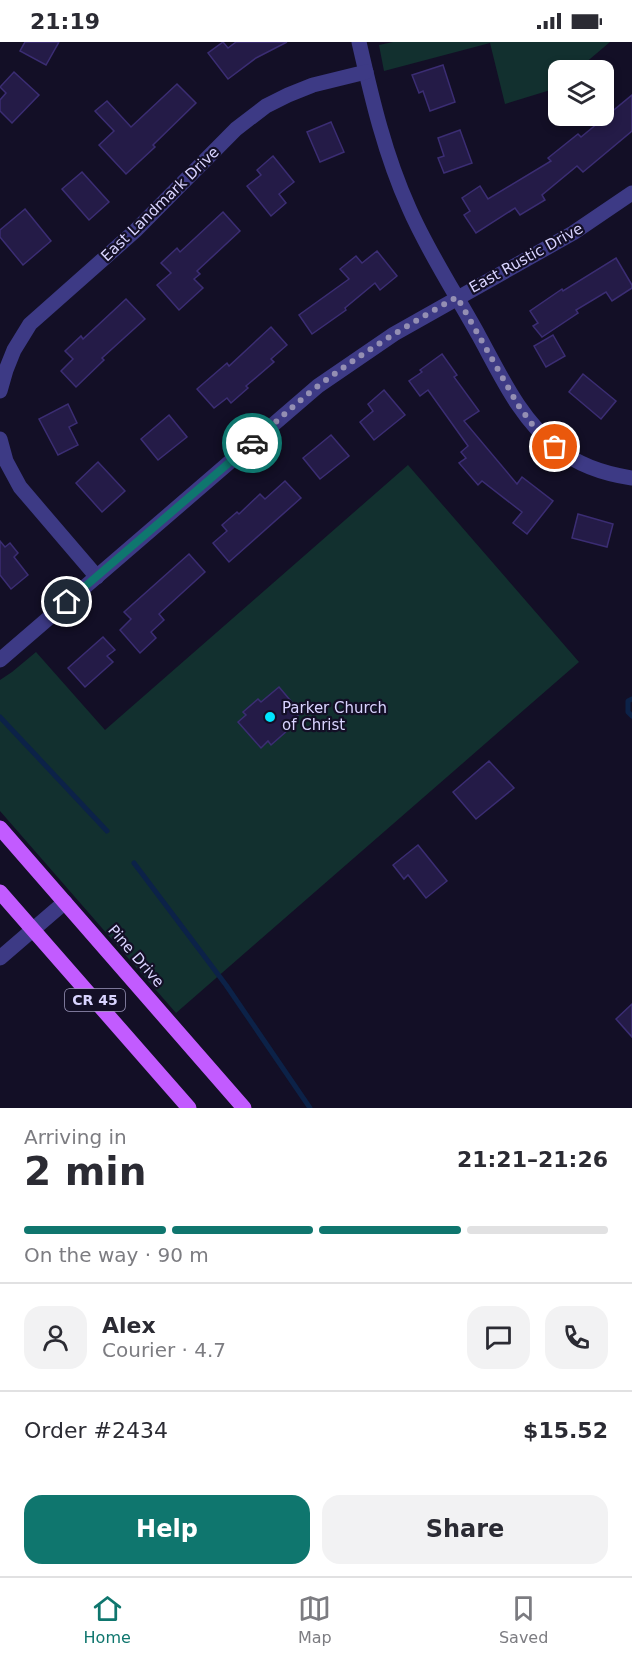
<!DOCTYPE html>
<meta charset="utf-8">
<style>
:root{--surface:#fff;--page:#f2f2f3;--text:#2b2b33;--muted:#7c7c81;--line:#e1e1e2;--accent:#0f766e}
body{margin:0;font-family:"DejaVu Sans",sans-serif;background:var(--page);color:var(--text);height:100vh;display:flex;flex-direction:column;font-size:22px;white-space:nowrap}
*{box-sizing:border-box;margin:0}
p{font-size:20px;color:var(--muted)}
.icon{flex:none;width:33px;height:33px;fill:none;stroke:currentColor;stroke-width:2;stroke-linecap:round;stroke-linejoin:round}
.map{position:relative;height:1066px;overflow:hidden}
.side{display:flex;flex-direction:column;background:var(--surface);flex:1}
.side>*{flex:none}
.controls{position:absolute;left:548px;top:18px;display:grid;gap:12px}
.controls a{display:grid;place-items:center;width:66px;height:66px;border-radius:12px;background:var(--surface);box-shadow:0 3px 9px #0003;font-size:30px}
.pin{position:absolute;display:grid;place-items:center;width:51px;height:51px;color:#fff;margin:-26px;border:3px solid #fff;border-radius:50%;box-shadow:0 2px 6px #0007}
.courier{position:absolute;display:grid;place-items:center;width:60px;height:60px;margin:-30px;border:4px solid #0f766e;border-radius:50%;background:#fff;color:#222;box-shadow:0 2px 8px #0007}
.summary em{font-style:normal;font-weight:700}
.summary div{display:flex;flex-direction:column-reverse}
.summary{display:flex;align-items:center;justify-content:space-between;height:102px;padding:0 24px}
h1{font-size:39px;font-weight:700;line-height:45px}
.bar{display:grid;grid-template-columns:repeat(4,1fr);gap:9px 6px;align-content:center;height:72px;padding:0 24px}
.bar i{height:8px;border-radius:4px;background:var(--line)}
.bar .selected{background:var(--accent)}
.bar p{grid-column:span 4}
.line{display:flex;align-items:center;gap:15px;padding:0 24px;border-top:2px solid var(--line)}
.line div{flex:1}
.round{display:grid;place-items:center;flex:none;width:63px;height:63px;border-radius:18px;background:var(--page)}
.button{display:flex;gap:12px;margin-top:auto;padding:12px 24px}
.button a{flex:1;height:69px;border-radius:18px;background:var(--accent);color:#fff;font-size:24px;font-weight:700;line-height:69px;text-align:center}
.button a+a{background:var(--page);color:var(--text)}
.status{display:flex;justify-content:space-between;align-items:center;height:42px;padding:0 30px;background:var(--surface);direction:ltr}
.status svg{height:16px;fill:currentColor}
.menu{display:flex;justify-content:space-around;align-items:center;height:84px;border-top:2px solid var(--line);background:var(--surface);font-size:16px;color:var(--muted)}
.menu a{display:grid;justify-items:center;gap:3px}
.menu .selected{color:var(--accent)}
.map>svg:first-child{display:block}
.green{fill:#12302f}
.lines{fill:none;stroke-linecap:round;stroke-linejoin:round}
.stream{stroke:#0c2248;stroke-width:5}
.building{fill:#241b47;stroke:#3b2d73;stroke-width:1.5}
.minor{stroke:#3d3a85;stroke-width:15}
.major{stroke:#c25bff;stroke-width:15}
.done{stroke:#948fb3;stroke-width:6;stroke-dasharray:0 10.8}
.route{stroke:#0f766e;stroke-width:8}
.poi-dot{fill:#00e5ff;stroke:#130f26;stroke-width:2}
.labels{text-anchor:middle;dominant-baseline:central;stroke-width:4.5;stroke-linejoin:round;paint-order:stroke}
.shield{fill:#130f26;stroke:#9e99be;stroke-width:1.5}
.shield-label{font-size:14px;font-weight:bold;fill:#d9d4ff}
.street-label{font-size:15px;fill:#d9d4ff;stroke:#130f26}
.poi-label{font-size:15px;fill:#d9d4ff;stroke:#130f26;text-anchor:start}
</style>
<div class="status"><b>21:19</b><svg viewBox="0 0 49 12"><path d="M0 12V9h3v3zM5 12V6h3v6zM10 12V3h3v9zM15 12V0h3v12zM26 1h20v11H26zM47 4h2v5h-2z"/></svg></div>
<div class="map">
<svg width="632" height="1066" viewBox="0 0 632 1066">
<rect width="100%" height="100%" fill="#130f26"/>
<g class="green">
<polygon points="393,0 610,0 577,28 558,28 557,46 505,62 490,1 384,29 379,3"/>
<polygon points="408,423 579,620 176,971 0,769 0,638 12,630 36,610 105,688"/>
</g>
<g class="lines">
<g class="stream">
<polyline points="632,657 628,659 628,670 632,674"/>
<polyline points="0,675 107,789"/>
<polyline points="134,821 226,943 310,1066"/>
</g>
</g>
<g class="building">
<polygon points="25,0 59,0 46,23 20,9"/>
<polygon points="223,0 228,6 236,0 287,0 256,16 228,37 208,11"/>
<polygon points="443,23 455,60 430,69 423,49 419,51 412,33"/>
<polygon points="14,30 39,53 12,81 0,69 0,58 6,51 0,45"/>
<polygon points="177,42 196,61 153,103 155,105 126,132 99,103 114,89 95,69 107,59 131,85"/>
<polygon points="632,53 632,89 583,130 577,124 542,153 545,158 520,173 515,166 476,191 464,173 470,169 462,156 480,144 488,157 551,119 548,116 578,92 581,95"/>
<polygon points="331,80 344,110 320,120 307,90"/>
<polygon points="460,88 472,121 444,131 438,116 444,114 438,96"/>
<polygon points="273,114 294,140 279,152 286,161 271,174 247,144 261,133 257,128"/>
<polygon points="82,130 109,160 89,178 62,147"/>
<polygon points="25,167 51,199 23,223 0,195 0,188"/>
<polygon points="223,170 240,189 197,229 200,232 194,237 203,246 179,268 157,243 171,231 161,221 177,206 180,210"/>
<polygon points="377,209 397,234 380,248 375,241 345,266 346,268 312,292 299,273 349,237 340,227 356,214 362,221"/>
<polygon points="616,216 632,243 632,246 612,259 606,250 576,268 578,271 542,295 533,284 538,281 530,269 562,247 563,249"/>
<polygon points="126,257 145,277 102,316 104,318 76,345 61,329 73,317 65,309 81,294 83,297"/>
<polygon points="271,285 287,303 271,317 274,320 246,344 248,346 231,361 227,356 214,366 197,347 227,321 229,324"/>
<polygon points="553,293 565,314 546,325 534,304"/>
<polygon points="442,312 457,333 454,335 479,369 464,379 517,442 522,435 553,459 527,492 513,481 522,470 482,439 478,443 459,421 466,416 461,410 468,404 428,348 420,354 409,339 422,330 420,328"/>
<polygon points="583,332 616,359 601,377 569,350"/>
<polygon points="384,348 405,373 374,398 360,380 373,369 368,362"/>
<polygon points="68,362 77,381 69,385 78,403 58,413 39,377"/>
<polygon points="169,373 187,395 158,418 141,397"/>
<polygon points="331,393 349,414 320,437 303,416"/>
<polygon points="98,420 125,449 102,470 76,441"/>
<polygon points="285,439 301,456 229,520 213,501 227,489 222,483 237,470 239,472 260,452 265,457"/>
<polygon points="578,472 613,482 607,505 572,496"/>
<polygon points="0,499 5,505 10,501 18,511 14,515 28,533 11,547 0,533"/>
<polygon points="189,512 205,530 159,572 164,578 151,590 156,596 140,611 120,588 131,577 124,570"/>
<polygon points="103,595 115,608 107,614 113,620 85,645 68,626"/>
<polygon points="279,645 301,671 293,677 297,680 271,703 268,699 261,706 238,680 246,673 243,670 258,657 261,660"/>
<polygon points="489,719 514,746 476,777 453,750"/>
<polygon points="418,803 447,839 426,856 408,833 404,837 393,823"/>
<polygon points="632,962 632,995 616,977"/>
</g>
<g class="lines">
<g class="minor">
<path d="M359,0c13,57 26,113 50,166 19,44 47,86 70,128 22,40 41,83 78,112 21,17 48,26 75,30"/>
<polyline points="0,349 6,328 14,308 30,282 135,189 236,87 266,64 288,53 313,43 366,30"/>
<polyline points="0,397 6,419 20,445 97,535"/>
<polyline points="0,618 318,344 394,292 573,191 632,151"/>
<polyline points="0,916 65,860"/>
</g>
<g class="major">
<polyline points="0,786 244,1066"/>
<polyline points="0,850 189,1066"/>
</g>
</g>
<g class="lines">
<path class="done" d="M252,401c22,-19 43,-39 66,-57 44,-33 91,-62 139,-89l61,108 17,23 20,19"/>
<polyline class="route" points="67,560 252,401"/>
</g>
<circle class="poi-dot" cx="270" cy="675" r="6"/>
<g class="labels">
<rect class="shield" x="65" y="947" width="60" height="22" rx="4.5"/>
<g class="shield-label">
<text x="95" y="958">CR 45</text>
</g>
<g class="street-label">
<text transform="translate(160 162) rotate(-44)">East Landmark Drive</text>
<text transform="translate(526 216) rotate(-29)">East Rustic Drive</text>
<text transform="translate(136 914) rotate(49)">Pine Drive</text>
</g>
<g class="poi-label">
<text x="282" y="666">Parker Church<tspan x="282" dy="17">of Christ</tspan></text>
</g>
</g>
</svg>
<div class="controls">
<a><svg class="icon" aria-label="layers" viewBox="0 0 24 24"><path d="M12 4l9 5-9 5-9-5zM3 14l9 5 9-5"/></svg></a>
</div>
<div class="pin" style="left:555px;top:405px;background:#ea580c"><svg class="icon" aria-label="bag" viewBox="0 0 24 24"><path d="M5 8h14l-1 12H6zM9 8a3 3 0 0 1 6 0"/></svg></div>
<div class="pin" style="left:67px;top:560px;background:#1f2937"><svg class="icon" aria-label="home" viewBox="0 0 24 24"><path d="M3 11l9-7 9 7M6 9v11h12V9"/></svg></div>
<div class="courier" style="left:252px;top:401px"><svg class="icon" aria-label="car" viewBox="0 0 24 24"><path d="M5 17H2v-5l4-1 3-4h7l3 4 3 1v5h-3M9 17h6M6 11h13"/><circle cx="7" cy="17" r="2"/><circle cx="17" cy="17" r="2"/></svg></div>
</div>
<section class="side">
<div class="summary"><div><h1>2 min</h1><p>Arriving in</p></div><em>21:21–21:26</em></div>
<div class="bar"><i class="selected"></i><i class="selected"></i><i class="selected"></i><i></i><p>On the way · 90 m</p></div>
<div class="line" style="height:108px"><a class="round"><svg class="icon" aria-label="person" viewBox="0 0 24 24"><circle cx="12" cy="8" r="4"/><path d="M4 21q1-7 8-7t8 7"/></svg></a><div><b>Alex</b><p>Courier · 4.7</p></div><a class="round"><svg class="icon" aria-label="chat" viewBox="0 0 24 24"><path d="M4 5h16v11H9l-5 4z"/></svg></a><a class="round"><svg class="icon" aria-label="phone" viewBox="0 0 24 24"><path d="M5 4h4l2 5-3 2q2 4 5 5l2-3 5 2v4C11 20 4 13 5 4z"/></svg></a></div>
<div class="line" style="height:78px"><div>Order #2434</div><b>$15.52</b></div>
<div class="button"><a>Help</a><a>Share</a></div>
</section>
<nav class="menu">
<a class="selected"><svg class="icon" aria-label="home" viewBox="0 0 24 24"><path d="M3 11l9-7 9 7M6 9v11h12V9"/></svg>Home</a>
<a><svg class="icon" aria-label="map" viewBox="0 0 24 24"><path d="M3 6l6-2 6 2 6-2v14l-6 2-6-2-6 2zM9 4v14M15 6v14"/></svg>Map</a>
<a><svg class="icon" aria-label="saved" viewBox="0 0 24 24"><path d="M7 4h10v16l-5-4-5 4z"/></svg>Saved</a>
</nav>
